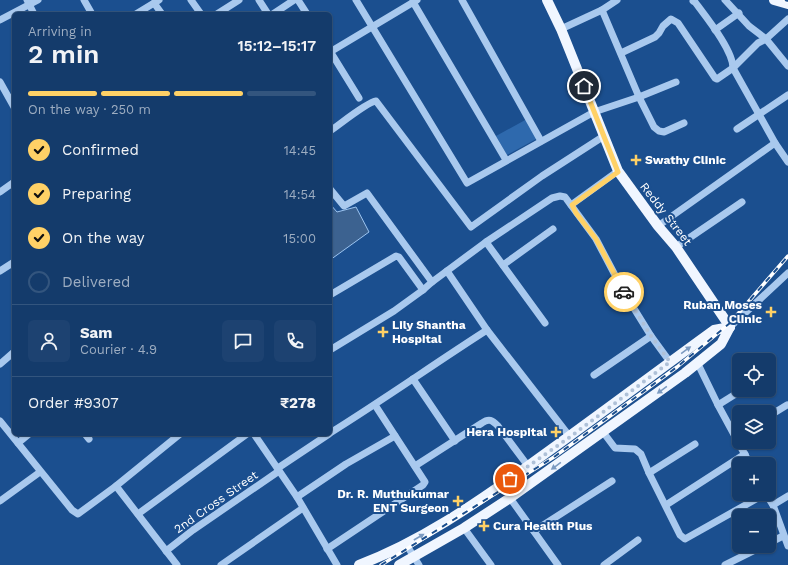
<!DOCTYPE html>
<meta charset="utf-8">
<style>
:root{--surface:#143b6b;--page:#1d4271;--text:#f1f3f6;--muted:#9dadc1;--line:#33557e;--accent:#ffd166}
body{margin:0;font-family:"Work Sans",sans-serif;background:var(--page);color:var(--text);height:100vh;display:flex;flex-direction:column;font-size:15px;white-space:nowrap}
*{box-sizing:border-box;margin:0}
p{font-size:13px;color:var(--muted)}
.icon{flex:none;width:22px;height:22px;fill:none;stroke:currentColor;stroke-width:2;stroke-linecap:round;stroke-linejoin:round}
.map{position:relative;flex:1;overflow:hidden}
.drawer{position:absolute;left:12px;top:12px;width:320px;height:424px;display:flex;flex-direction:column;background:var(--surface);border-radius:6px;box-shadow:0 1px 3px #0004,0 0 0 1px var(--line)}
.drawer>*{flex:none}
.fabs{position:absolute;left:732px;top:353px;display:grid;gap:8px}
.fabs a{display:grid;place-items:center;width:44px;height:44px;border-radius:6px;background:var(--surface);box-shadow:0 1px 3px #0004,0 0 0 1px var(--line);font-size:20px}
.pin{position:absolute;display:grid;place-items:center;width:34px;height:34px;color:#fff;margin:-17px;border:2px solid #fff;border-radius:50%;box-shadow:0 1px 4px #0007}
.courier{position:absolute;display:grid;place-items:center;width:40px;height:40px;margin:-20px;border:3px solid #ffd166;border-radius:50%;background:#fff;color:#222;box-shadow:0 1px 5px #0007}
.summary em{font-style:normal;font-weight:600}
.summary div{display:flex;flex-direction:column-reverse}
.summary{display:flex;align-items:center;justify-content:space-between;height:68px;padding:0 16px}
h1{font-size:26px;font-weight:600;line-height:30px}
.bar{display:grid;grid-template-columns:repeat(4,1fr);gap:6px 4px;align-content:center;height:48px;padding:0 16px}
.bar i{height:5px;border-radius:3px;background:var(--line)}
.bar .selected{background:var(--accent)}
.bar p{grid-column:span 4}
.line{display:flex;align-items:center;gap:10px;padding:0 16px;border-top:1px solid var(--line)}
.line div{flex:1}
.round{display:grid;place-items:center;flex:none;width:42px;height:42px;border-radius:6px;background:var(--page)}
ol{padding:0 16px;list-style:none}
li{display:flex;align-items:center;gap:12px;height:44px}
li p{margin-inline-start:auto}
li .icon{padding:4px;border-radius:50%;background:var(--accent);color:#111;stroke-width:4}
li:last-child{color:var(--muted)}
li i{width:22px;height:22px;border:2px solid var(--line);border-radius:50%}
.map>svg:first-child{display:block}
.green{fill:#2e69ad}
.water{fill:#3c6290;stroke:#9cc4f0}
.lines{fill:none;stroke-linecap:round;stroke-linejoin:round}
.minor{stroke:#a9c9ee;stroke-width:7}
.major{stroke:#f0f6ff;stroke-width:10}
.rail-casing{stroke:#fff;stroke-width:3.5}
.rail{stroke:#1b4f8f;stroke-width:2;stroke-dasharray:6;stroke-linecap:butt}
.oneway{fill:#7b9ac1}
.done{stroke:#afc1d8;stroke-width:4;stroke-dasharray:0 7.2}
.route{stroke:#ffd166;stroke-width:5}
.poi-dot{fill:#ffd166;stroke:#1b4f8f;stroke-width:1.5}
.labels{text-anchor:middle;dominant-baseline:central;stroke-width:4;stroke-linejoin:round;paint-order:stroke}
.poi-label{font-size:12px;font-weight:bold;fill:#fff;stroke:#1b4f8f;text-anchor:start}
.street-label{font-size:12px;fill:#fff;stroke:#1b4f8f}
</style>
<div class="map">
<svg width="788" height="565" viewBox="0 0 788 565">
<rect width="100%" height="100%" fill="#1b4f8f"/>
<polygon class="green" points="527,119 538,138 507,155 496,136"/>
<polygon class="water" points="330,204 337,212 356,207 369,232 330,260"/>
<g class="lines">
<g class="minor">
<polyline points="27,0 34,14"/>
<polyline points="84,0 92,14"/>
<polyline points="191,0 201,14"/>
<polyline points="259,0 268,14"/>
<polyline points="298,0 307,14"/>
<polyline points="356,0 467,183 594,112 639,97 676,82"/>
<polyline points="462,0 541,141"/>
<polyline points="725,0 749,26 766,39 788,66"/>
<path d="M693,1l2,1c11,15 38,48 38,66l42,75 13,19"/>
<polyline points="413,2 506,160"/>
<polyline points="154,3 162,14"/>
<polyline points="602,10 639,97 654,127 659,131 664,132 684,123"/>
<polyline points="136,14 159,0"/>
<polyline points="217,14 239,0"/>
<polyline points="273,14 294,0"/>
<polyline points="0,20 38,0"/>
<polyline points="561,29 602,10 617,0"/>
<polyline points="715,30 739,13"/>
<polyline points="330,51 359,98"/>
<polyline points="330,52 417,0"/>
<polyline points="621,53 655,37 659,33 663,26 671,19 678,23 715,78 717,79 733,68 758,43 766,39 788,19"/>
<polyline points="0,82 14,107"/>
<polyline points="737,129 788,95"/>
<path d="M330,131c9,-6 37,-29 46,-30l95,126 71,-51 62,-40"/>
<polyline points="330,189 344,206 367,193 432,282"/>
<polyline points="0,192 14,182"/>
<polyline points="571,205 618,171"/>
<polyline points="658,226 775,143"/>
<polyline points="486,242 545,323"/>
<polyline points="676,247 742,202"/>
<polyline points="503,265 553,229"/>
<polyline points="0,271 14,262"/>
<polyline points="447,271 487,330 570,437"/>
<polyline points="330,295 396,256 399,257 423,290"/>
<polyline points="730,327 788,273"/>
<polyline points="330,350 394,311 423,290 432,282 486,242 552,198 560,196 565,197 596,239 625,294 651,336 670,362"/>
<polyline points="0,364 14,352"/>
<polyline points="698,364 718,405 750,464"/>
<polyline points="769,374 771,373"/>
<polyline points="594,375 651,336"/>
<polyline points="413,379 455,441"/>
<polyline points="718,405 742,390"/>
<polyline points="769,416 787,405"/>
<polyline points="0,421 72,510 78,514 116,486 180,434"/>
<polyline points="603,432 615,448 635,449 641,454 649,473 680,535 685,539 765,494"/>
<path d="M330,433c53,-33 104,-69 157,-103"/>
<polyline points="85,434 89,439"/>
<polyline points="254,434 297,497 337,565"/>
<polyline points="18,443 29,434"/>
<path d="M415,466l67,-43c7,-5 10,-3 16,3l30,40"/>
<polyline points="278,468 329,434"/>
<polyline points="649,473 695,444"/>
<polyline points="116,486 177,565"/>
<polyline points="766,494 773,505 788,546"/>
<polyline points="297,497 346,464 395,436"/>
<polyline points="510,498 558,565"/>
<polyline points="0,501 40,472"/>
<polyline points="666,505 745,454"/>
<polyline points="773,505 788,496"/>
<polyline points="138,514 247,434"/>
<polyline points="464,528 491,565"/>
<polyline points="534,531 612,481"/>
<polyline points="769,543 783,536"/>
<polyline points="406,544 419,565"/>
<polyline points="327,549 423,485 425,482 375,405"/>
<polyline points="166,551 193,530 279,471"/>
<polyline points="221,565 303,508"/>
<polyline points="604,565 638,540"/>
<polyline points="725,565 763,546"/>
</g>
<g class="major">
<polyline points="547,0 561,29 618,171 658,226 676,247 730,327"/>
<polyline points="774,0 788,4"/>
<path d="M359,565c61,-23 116,-61 169,-99 63,-45 124,-91 186,-136l16,-3"/>
<polyline points="399,565 464,528 510,498 685,373 721,344 730,327"/>
</g>
<defs>
<g id="rail">
<polyline points="785,0 788,1"/>
<polyline points="381,565 554,457 677,367 730,323 788,256"/>
</g>
</defs>
<use href="#rail" class="rail-casing"/>
<use href="#rail" class="rail"/>
</g>
<defs><path id="oneway-solid" d="M-6-.8H1V-3.2L6.5 0L1 3.2V.8H-6Z"/></defs>
<g class="oneway">
<use href="#oneway-solid" transform="translate(686 350) rotate(-36)"/>
<use href="#oneway-solid" transform="translate(662 390) rotate(144)"/>
<use href="#oneway-solid" transform="translate(556 466) rotate(144)"/>
<use href="#oneway-solid" transform="translate(419 537) rotate(-30)"/>
</g>
<g class="lines">
<polyline class="done" points="510,479 570,437 670,362 651,336 624,292"/>
<polyline class="route" points="584,86 618,172 572,205 576,213 596,239 624,292"/>
</g>
<g class="poi-dot">
<path d="M634 154h4v4h4v4h-4v4h-4v-4h-4v-4h4z"/>
<path d="M769 306h4v4h4v4h-4v4h-4v-4h-4v-4h4z"/>
<path d="M381 326h4v4h4v4h-4v4h-4v-4h-4v-4h4z"/>
<path d="M554 426h4v4h4v4h-4v4h-4v-4h-4v-4h4z"/>
<path d="M456 495h4v4h4v4h-4v4h-4v-4h-4v-4h4z"/>
<path d="M482 520h4v4h4v4h-4v4h-4v-4h-4v-4h4z"/>
</g>
<g class="labels">
<g class="poi-label">
<text x="645" y="160">Swathy Clinic</text>
<text x="762" y="305" text-anchor="end">Ruban Moses<tspan x="762" dy="14">Clinic</tspan></text>
<text x="392" y="325">Lily Shantha<tspan x="392" dy="14">Hospital</tspan></text>
<text x="547" y="432" text-anchor="end">Hera Hospital</text>
<text x="449" y="494" text-anchor="end">Dr. R. Muthukumar<tspan x="449" dy="14">ENT Surgeon</tspan></text>
<text x="493" y="526">Cura Health Plus</text>
</g>
<g class="street-label">
<text transform="translate(666 214) rotate(52)">Reddy Street</text>
<text transform="translate(216 502) rotate(-35)">2nd Cross Street</text>
</g>
</g>
</svg>
<div class="fabs">
<a><svg class="icon" aria-label="locate" viewBox="0 0 24 24"><circle cx="12" cy="12" r="6"/><path d="M12 2v4M12 18v4M2 12h4M18 12h4"/></svg></a>
<a><svg class="icon" aria-label="layers" viewBox="0 0 24 24"><path d="M12 4l9 5-9 5-9-5zM3 14l9 5 9-5"/></svg></a>
<a>+</a>
<a>−</a>
</div>
<div class="pin" style="left:510px;top:479px;background:#ea580c"><svg class="icon" aria-label="bag" viewBox="0 0 24 24"><path d="M5 8h14l-1 12H6zM9 8a3 3 0 0 1 6 0"/></svg></div>
<div class="pin" style="left:584px;top:86px;background:#1f2937"><svg class="icon" aria-label="home" viewBox="0 0 24 24"><path d="M3 11l9-7 9 7M6 9v11h12V9"/></svg></div>
<div class="courier" style="left:624px;top:292px"><svg class="icon" aria-label="car" viewBox="0 0 24 24"><path d="M5 17H2v-5l4-1 3-4h7l3 4 3 1v5h-3M9 17h6M6 11h13"/><circle cx="7" cy="17" r="2"/><circle cx="17" cy="17" r="2"/></svg></div>
<section class="drawer">
<div class="summary"><div><h1>2 min</h1><p>Arriving in</p></div><em>15:12–15:17</em></div>
<div class="bar"><i class="selected"></i><i class="selected"></i><i class="selected"></i><i></i><p>On the way · 250 m</p></div>
<ol>
<li><svg class="icon" aria-label="check" viewBox="0 0 24 24"><path d="M5 12l5 5 9-10"/></svg>Confirmed<p>14:45</p></li>
<li><svg class="icon" aria-label="check" viewBox="0 0 24 24"><path d="M5 12l5 5 9-10"/></svg>Preparing<p>14:54</p></li>
<li><svg class="icon" aria-label="check" viewBox="0 0 24 24"><path d="M5 12l5 5 9-10"/></svg>On the way<p>15:00</p></li>
<li><i></i>Delivered</li>
</ol>
<div class="line" style="height:72px"><a class="round"><svg class="icon" aria-label="person" viewBox="0 0 24 24"><circle cx="12" cy="8" r="4"/><path d="M4 21q1-7 8-7t8 7"/></svg></a><div><b>Sam</b><p>Courier · 4.9</p></div><a class="round"><svg class="icon" aria-label="chat" viewBox="0 0 24 24"><path d="M4 5h16v11H9l-5 4z"/></svg></a><a class="round"><svg class="icon" aria-label="phone" viewBox="0 0 24 24"><path d="M5 4h4l2 5-3 2q2 4 5 5l2-3 5 2v4C11 20 4 13 5 4z"/></svg></a></div>
<div class="line" style="height:52px"><div>Order #9307</div><b>₹278</b></div>
</section>
</div>
